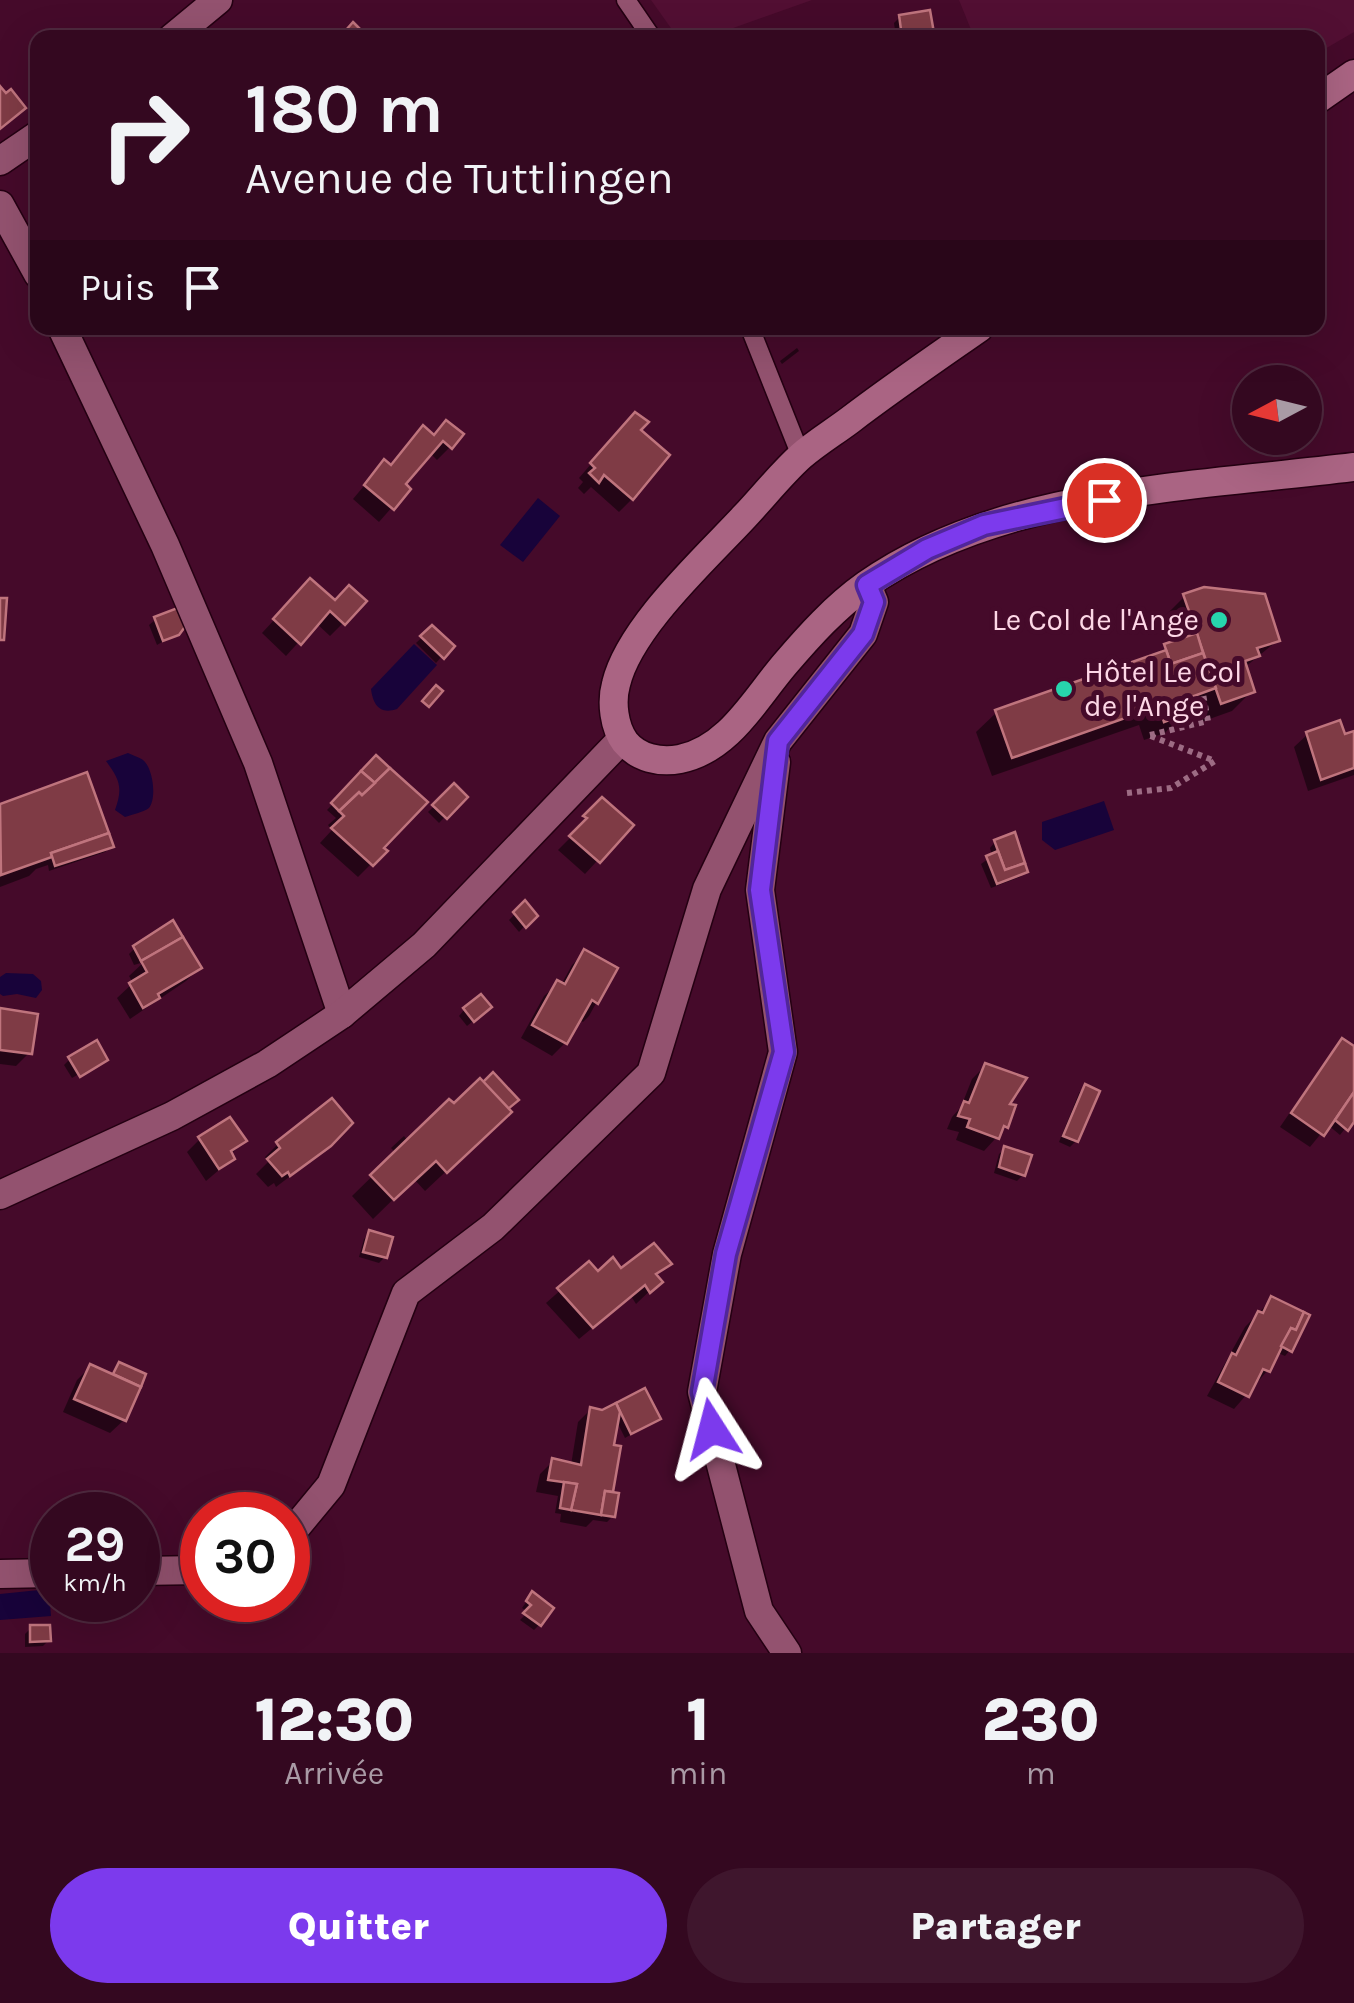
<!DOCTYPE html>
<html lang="fr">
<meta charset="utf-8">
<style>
:root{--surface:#340820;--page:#3f162d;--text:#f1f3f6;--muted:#a99aa5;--line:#4e293e;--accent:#7c3aed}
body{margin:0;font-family:Karla,sans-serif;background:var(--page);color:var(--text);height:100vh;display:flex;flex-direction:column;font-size:38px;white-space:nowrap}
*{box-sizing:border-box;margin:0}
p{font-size:32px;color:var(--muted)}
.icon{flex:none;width:55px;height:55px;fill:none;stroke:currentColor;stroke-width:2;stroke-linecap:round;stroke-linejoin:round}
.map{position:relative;height:1653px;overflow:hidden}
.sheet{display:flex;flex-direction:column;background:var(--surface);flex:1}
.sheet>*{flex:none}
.guide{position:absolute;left:30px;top:30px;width:1295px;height:305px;border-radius:20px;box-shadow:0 10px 40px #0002,0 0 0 2px var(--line);background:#340820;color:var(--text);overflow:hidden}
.needle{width:65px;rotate:263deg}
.buttons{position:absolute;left:1232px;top:365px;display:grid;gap:20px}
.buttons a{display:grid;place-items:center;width:90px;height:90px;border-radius:50%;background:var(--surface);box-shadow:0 10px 40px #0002,0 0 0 2px var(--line);font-size:50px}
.speed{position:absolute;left:30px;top:1492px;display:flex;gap:20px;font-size:50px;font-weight:700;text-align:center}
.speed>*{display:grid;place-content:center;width:130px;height:130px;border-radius:50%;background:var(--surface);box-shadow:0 10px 40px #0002,0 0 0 2px var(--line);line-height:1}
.speed small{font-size:25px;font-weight:400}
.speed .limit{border:15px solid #d22;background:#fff;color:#111}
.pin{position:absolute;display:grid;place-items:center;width:85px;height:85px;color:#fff;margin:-42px;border:5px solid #fff;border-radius:50%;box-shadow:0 2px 10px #0007}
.me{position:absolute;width:110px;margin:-55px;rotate:351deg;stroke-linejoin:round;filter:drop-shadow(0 0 8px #0008)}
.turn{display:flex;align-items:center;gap:35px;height:210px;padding:0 50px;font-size:45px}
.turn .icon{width:130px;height:130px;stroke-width:2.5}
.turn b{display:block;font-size:70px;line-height:85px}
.then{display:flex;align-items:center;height:95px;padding:0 50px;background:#0003;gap:20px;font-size:38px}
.eta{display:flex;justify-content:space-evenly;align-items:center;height:170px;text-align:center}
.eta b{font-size:60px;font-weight:800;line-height:70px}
.primary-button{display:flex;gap:20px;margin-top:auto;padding:20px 50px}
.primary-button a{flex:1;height:115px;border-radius:60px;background:var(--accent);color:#fff;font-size:40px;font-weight:800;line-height:115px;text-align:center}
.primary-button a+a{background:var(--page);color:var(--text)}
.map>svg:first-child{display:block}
.built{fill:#520f33}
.water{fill:#18033a}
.shadow{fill:#0007}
.building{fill:#7f3b45;stroke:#bf747d;stroke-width:2.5}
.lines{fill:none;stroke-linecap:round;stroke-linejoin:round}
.service-casing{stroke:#240012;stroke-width:21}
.minor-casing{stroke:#240012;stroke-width:31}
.secondary-casing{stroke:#240012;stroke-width:31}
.path{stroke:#9d6c84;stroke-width:6;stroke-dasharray:5 5;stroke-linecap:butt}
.service{stroke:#93526f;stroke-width:18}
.minor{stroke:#93526f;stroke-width:28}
.secondary{stroke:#aa6483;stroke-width:28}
.route-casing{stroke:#51269a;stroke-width:25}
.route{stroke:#7c3aed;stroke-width:18}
.poi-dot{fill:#27d5ad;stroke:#450a2a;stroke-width:4}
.labels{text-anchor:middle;stroke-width:10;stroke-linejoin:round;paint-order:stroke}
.poi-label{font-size:30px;fill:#fdd7e6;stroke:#450a2a;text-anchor:end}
</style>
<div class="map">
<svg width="1354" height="1653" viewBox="0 0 1354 1653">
<rect width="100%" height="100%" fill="#450a2a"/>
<g class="built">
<polygon points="651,0 812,0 708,37 678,38"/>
<polygon points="959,0 1354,0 1354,32 1318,53 1318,38 974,37"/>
</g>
<g class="water">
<polygon points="538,498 560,516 523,562 500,545"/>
<path d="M414,644L437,665L397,709C379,715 373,704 371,689Z"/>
<path d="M128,753C130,754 141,758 143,760C153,768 157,798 149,808C144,812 131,815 125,817L115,810C123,788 120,780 106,761Z"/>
<polygon points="1104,801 1114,830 1055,850 1042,840 1042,822"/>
<polygon points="6,973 33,974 41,981 42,990 36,998 17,994 3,996 0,994 0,977"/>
<polygon points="49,1589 51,1616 0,1620 0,1594"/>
</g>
<g class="shadow">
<polygon points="900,17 931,32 926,38 896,38 894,23"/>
<polygon points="797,348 799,351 782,364 780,361"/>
<polygon points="446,423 450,447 437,460 430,453 403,484 408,489 379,522 353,499 384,462 389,467 410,441 433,437"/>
<polygon points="622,428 638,430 632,499 619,512 591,487 584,494 578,488 583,482 579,478"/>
<polygon points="310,581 343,623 330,636 316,623 286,656 262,633"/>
<polygon points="1185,596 1277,641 1244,668 1252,691 1232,711 1201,722 1196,707 1184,711 1165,733 1144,740 1139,725 992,776 976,732 997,712 1159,652 1174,643 1165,616"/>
<polygon points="155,620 177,633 157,645 149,625"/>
<polygon points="432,628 451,646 436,663 416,643"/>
<polygon points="1354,733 1354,775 1308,791 1294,747 1308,734 1343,737"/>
<polygon points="376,759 380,848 384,851 358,877 320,843 332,830 328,825 336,818 327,810"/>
<polygon points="85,775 111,846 105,852 49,871 48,865 36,869 29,876 0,887 0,807"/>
<polygon points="454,787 464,797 439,823 428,812"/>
<polygon points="602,801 630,825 585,874 558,850 576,832 573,830"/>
<polygon points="995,842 1025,872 1020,877 991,888 981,864 992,856 990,848"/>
<polygon points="525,904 534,916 519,932 509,920"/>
<polygon points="135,948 199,968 186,981 130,1019 117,998 133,983 129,976 144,962 134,965 129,954"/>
<polygon points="585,952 615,969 589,1016 583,1022 578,1019 565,1043 552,1056 521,1038 544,996 558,983 561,985 572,965"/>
<polygon points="464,1010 483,1013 467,1026 459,1016"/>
<polygon points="0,1011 29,1053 16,1066 0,1064"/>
<polygon points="1343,1041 1354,1049 1354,1117 1340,1135 1328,1125 1310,1147 1280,1127 1330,1054"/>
<polygon points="70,1059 102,1061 72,1078 64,1065"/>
<polygon points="986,1065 1007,1106 1006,1127 984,1151 956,1140 959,1132 947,1129 952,1117 961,1107 972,1079"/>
<polygon points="1085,1087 1076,1141 1070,1147 1059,1142 1079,1093"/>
<polygon points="454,1107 488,1132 425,1191 414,1179 373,1219 352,1196 396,1153 391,1148 404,1136 408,1141"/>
<polygon points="349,1123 314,1158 276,1187 274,1183 268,1187 256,1174 268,1162 265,1157 278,1144"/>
<polygon points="200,1139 244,1141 230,1155 232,1159 206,1181 187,1152"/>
<polygon points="1005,1149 1023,1175 1017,1181 994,1173 999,1154"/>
<polygon points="370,1233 385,1257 379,1263 359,1257 364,1239"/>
<polygon points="669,1263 655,1277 659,1282 636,1304 631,1296 579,1339 546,1303 589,1265 598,1275"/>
<polygon points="1272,1299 1290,1350 1285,1356 1276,1352 1268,1370 1234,1409 1207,1396 1245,1327"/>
<polygon points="120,1365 143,1376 124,1420 110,1433 63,1412 77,1380 90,1367 111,1376"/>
<polygon points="644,1391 658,1419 625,1438 616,1420 611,1448 618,1448 611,1494 613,1516 607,1522 593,1520 586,1527 560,1522 561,1514 555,1513 558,1496 536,1492 540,1474 553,1461 571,1465 578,1422 591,1409 602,1413"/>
<polygon points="532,1594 540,1624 534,1630 520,1620 528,1612 522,1608"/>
<polygon points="31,1628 49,1640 43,1646 25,1647 25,1634"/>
</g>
<g class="building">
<polygon points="930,10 934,33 902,37 899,15"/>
<polygon points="353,22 369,38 339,38"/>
<polygon points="0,86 6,93 11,89 26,108 0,129"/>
<polygon points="635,412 649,422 641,430 670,455 633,500 604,475 599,483 589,473 595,468 590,463"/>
<polygon points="446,420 464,434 452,449 443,441 406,484 411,489 394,510 364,485 384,459 391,465 423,425 434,435"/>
<polygon points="310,578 335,600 349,585 367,601 345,625 330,611 301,645 273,619"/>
<polygon points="1204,587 1265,594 1280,641 1257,648 1260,656 1245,661 1255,692 1221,704 1183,594"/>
<polygon points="0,598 7,598 4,640 0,640"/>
<polygon points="180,607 187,624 179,635 163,641 154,617"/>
<polygon points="432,625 455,646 444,659 420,636"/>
<polygon points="1197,633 1203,653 1171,664 1164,644"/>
<polygon points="1166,650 1171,664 1203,653 1216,688 1183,700 1188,713 1164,722 1159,706 1012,758 995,710"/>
<polygon points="436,685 443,691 429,707 422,701"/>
<polygon points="1340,720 1345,734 1354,731 1354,768 1321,780 1306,732"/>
<polygon points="376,755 390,768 375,783 361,771"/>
<polygon points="390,768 428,802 384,848 388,851 373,866 331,828 344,816 339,811 359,792 362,795"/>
<polygon points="361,771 375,783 362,795 359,792 339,811 331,803"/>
<polygon points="87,772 109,833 51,853 52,857 1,875 0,804"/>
<polygon points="454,783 468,797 447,819 432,805"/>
<polygon points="602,797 634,825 600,863 569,836 587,818 583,816"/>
<polygon points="1015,832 1025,863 1005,870 994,840"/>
<polygon points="109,833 114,847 55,866 51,853"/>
<polygon points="998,851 1005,870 1025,863 1028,872 997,884 986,856"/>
<polygon points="525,900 538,916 526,928 513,912"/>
<polygon points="173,920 183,937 141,961 133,946"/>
<polygon points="183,937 202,968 158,994 160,998 143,1008 129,983 147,972 141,961"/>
<polygon points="584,949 618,968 598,1004 592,1000 567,1044 532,1025 557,980 565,984"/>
<polygon points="481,994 492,1007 474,1022 463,1008"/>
<polygon points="0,1008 38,1014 32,1054 0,1050"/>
<polygon points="1342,1038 1354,1046 1354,1092 1324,1136 1291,1113"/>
<polygon points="97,1040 108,1060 80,1077 68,1057"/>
<polygon points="985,1063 1027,1078 1010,1104 1016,1105 1008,1128 1004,1126 999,1139 967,1127 970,1119 958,1116 964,1101 969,1103"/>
<polygon points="493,1072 519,1100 508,1109 483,1082"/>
<polygon points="480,1078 512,1112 447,1173 436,1161 394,1200 370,1175 449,1099 454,1103"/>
<polygon points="1085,1084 1100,1091 1078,1142 1063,1136"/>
<polygon points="1354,1092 1354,1122 1348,1131 1335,1120"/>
<polygon points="332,1098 353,1123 331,1146 290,1176 288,1172 282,1176 267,1159 280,1148 276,1142"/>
<polygon points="230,1117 247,1141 231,1151 235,1159 219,1169 198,1137"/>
<polygon points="1004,1146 1032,1155 1025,1176 999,1167"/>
<polygon points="369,1230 393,1237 387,1258 363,1252"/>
<polygon points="654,1243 672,1264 656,1274 663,1282 650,1293 645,1285 593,1328 557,1288 589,1261 598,1271 613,1257 621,1268"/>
<polygon points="1271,1296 1304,1312 1296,1330 1291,1328 1270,1372 1263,1369 1249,1397 1218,1382 1232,1353 1236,1355 1258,1311 1263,1313"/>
<polygon points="1304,1312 1310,1315 1292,1352 1281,1346 1291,1328 1296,1330"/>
<polygon points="119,1362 146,1374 141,1387 113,1374"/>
<polygon points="90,1364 141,1387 126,1421 74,1399"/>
<polygon points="645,1388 661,1419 631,1434 616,1403"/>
<polygon points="616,1403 620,1412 614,1445 621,1446 613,1492 605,1491 601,1515 571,1510 577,1484 548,1480 552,1458 581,1465 590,1407 602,1410"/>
<polygon points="564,1482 577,1484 571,1510 560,1508"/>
<polygon points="605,1491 619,1493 615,1517 601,1515"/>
<polygon points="532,1591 554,1608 541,1626 523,1613 531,1605 526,1601"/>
<polygon points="30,1625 50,1625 51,1641 30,1642"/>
</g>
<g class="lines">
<g class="service-casing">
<g id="service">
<polyline points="626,0 652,38"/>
<polyline points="750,328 801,456"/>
</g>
</g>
<g class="minor-casing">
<g id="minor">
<polyline points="172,38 218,0"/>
<polyline points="0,161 38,135"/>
<polyline points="0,205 38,274"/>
<polyline points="62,328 165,545 258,763 342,1014"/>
<polyline points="776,762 760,890 783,1052 727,1254 702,1392 759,1611 787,1653"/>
<polyline points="0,1195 172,1116 267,1064 342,1014 424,945 622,739"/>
<polyline points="288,1537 331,1485 406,1293 493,1227 651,1073 707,889 778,741 863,634 874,602 867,585"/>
<polyline points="138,1571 202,1570"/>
<polyline points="0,1574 52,1573"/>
</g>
</g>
<g class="secondary-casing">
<g id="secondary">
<polyline points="1318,99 1354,74"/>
<path d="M979,328C936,358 892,388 850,420C834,432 816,443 801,456C781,474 763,497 744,517C705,559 629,628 616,684C611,702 614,727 625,742C638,758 660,763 680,759C729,749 755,699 785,664C809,636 835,607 866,585C1001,490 1194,487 1354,467"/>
</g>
</g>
<g class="path">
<polyline points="1150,735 1208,721 1203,694"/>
<polyline points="1127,793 1171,788 1215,761 1148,735"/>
</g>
<use href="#service" class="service"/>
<use href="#minor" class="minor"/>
<use href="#secondary" class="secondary"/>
</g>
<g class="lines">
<g class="route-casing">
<polyline id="route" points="712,1429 702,1392 726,1254 784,1052 760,890 778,741 863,634 874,602 867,585 927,549 984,525 1104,500"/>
</g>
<use href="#route" class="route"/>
</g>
<g class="poi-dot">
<circle cx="1219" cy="620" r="10"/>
<circle cx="1064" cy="689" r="10"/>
</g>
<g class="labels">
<g class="poi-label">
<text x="1199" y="630">Le Col de l'Ange</text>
<text x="1084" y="682" text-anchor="start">Hôtel Le Col<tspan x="1084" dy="34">de l'Ange</tspan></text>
</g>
</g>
</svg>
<div class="buttons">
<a><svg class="needle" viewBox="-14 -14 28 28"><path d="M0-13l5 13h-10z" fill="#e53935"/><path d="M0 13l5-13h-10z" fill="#a99aa5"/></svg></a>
</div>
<div class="speed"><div>29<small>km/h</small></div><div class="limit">30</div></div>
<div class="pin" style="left:1104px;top:500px;background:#d93025"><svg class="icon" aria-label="arrive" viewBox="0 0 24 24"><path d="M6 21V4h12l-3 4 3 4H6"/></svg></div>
<svg class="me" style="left:712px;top:1429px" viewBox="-20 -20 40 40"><path d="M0-17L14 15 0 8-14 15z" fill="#7c3aed" stroke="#fff" stroke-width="4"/></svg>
<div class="guide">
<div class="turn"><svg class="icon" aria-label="right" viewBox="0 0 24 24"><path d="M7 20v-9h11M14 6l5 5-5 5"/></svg><div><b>180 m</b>Avenue de Tuttlingen</div></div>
<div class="then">Puis<svg class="icon" aria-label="arrive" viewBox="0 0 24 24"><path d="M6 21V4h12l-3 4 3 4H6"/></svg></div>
</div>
</div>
<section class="sheet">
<div class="eta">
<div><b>12:30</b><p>Arrivée</p></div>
<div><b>1</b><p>min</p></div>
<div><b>230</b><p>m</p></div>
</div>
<div class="primary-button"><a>Quitter</a><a>Partager</a></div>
</section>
